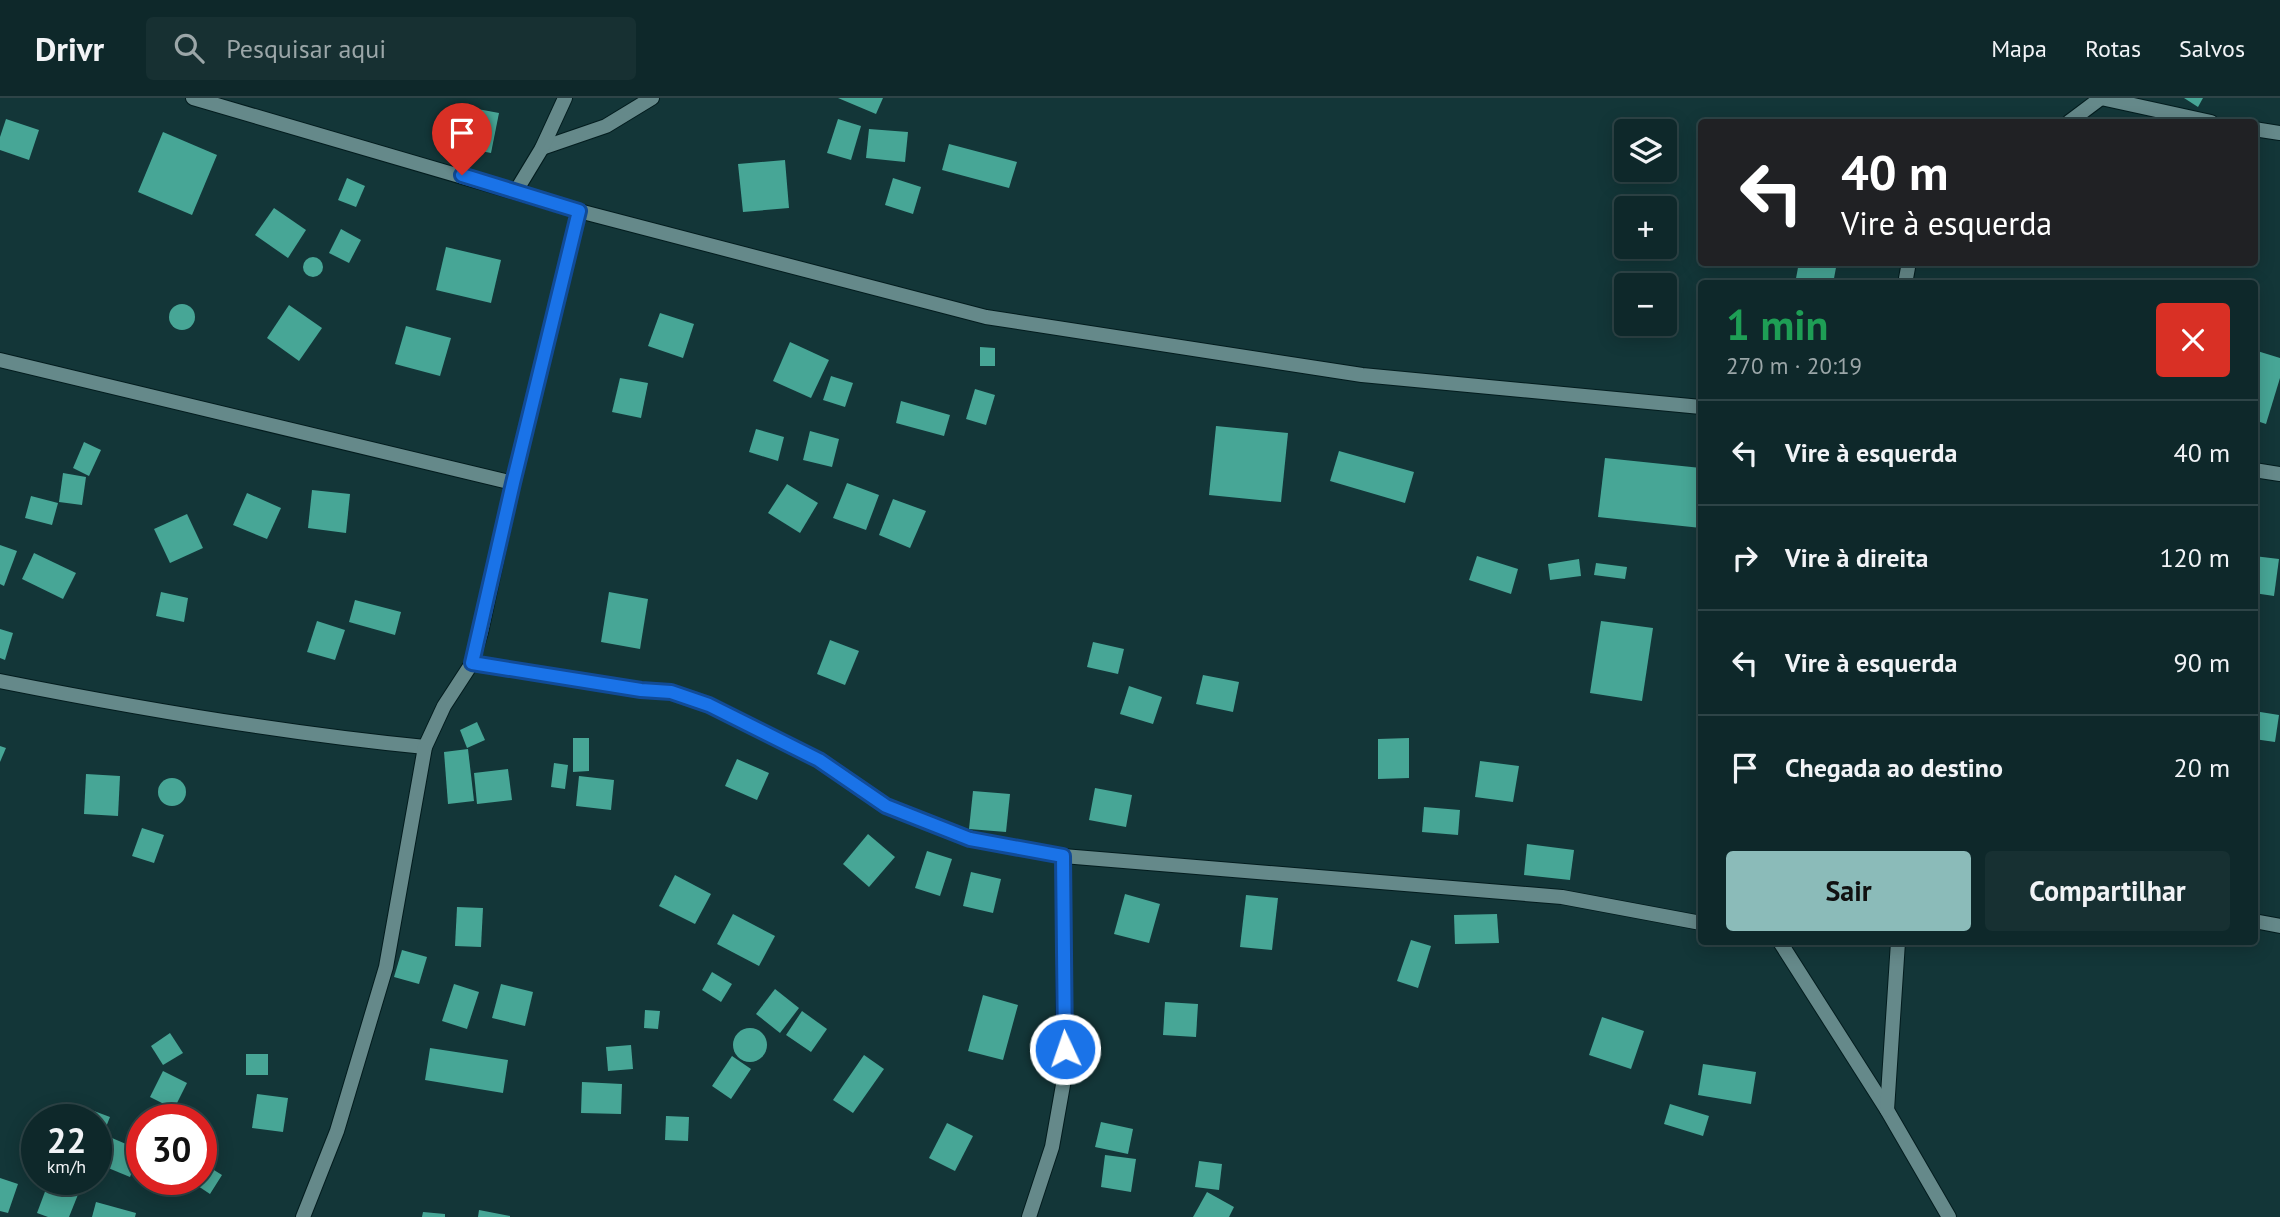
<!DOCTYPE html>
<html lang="pt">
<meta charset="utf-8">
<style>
:root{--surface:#0e282a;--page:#173032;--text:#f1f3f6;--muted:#9ba6a8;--line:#2e4447;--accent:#8bbbb9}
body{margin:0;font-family:"PT Sans",sans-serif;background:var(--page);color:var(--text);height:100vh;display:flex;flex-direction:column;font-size:26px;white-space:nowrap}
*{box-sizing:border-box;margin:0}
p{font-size:23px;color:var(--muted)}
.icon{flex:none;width:38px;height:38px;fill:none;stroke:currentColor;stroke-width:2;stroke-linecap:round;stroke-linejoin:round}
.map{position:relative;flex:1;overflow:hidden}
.side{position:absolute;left:1698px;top:182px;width:560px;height:665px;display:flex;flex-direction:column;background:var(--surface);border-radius:7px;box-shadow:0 4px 18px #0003,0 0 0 2px var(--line)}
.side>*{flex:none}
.hud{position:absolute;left:1698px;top:21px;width:560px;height:147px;border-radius:7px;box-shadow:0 4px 18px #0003,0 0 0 2px var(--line);background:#202124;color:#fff;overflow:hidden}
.controls{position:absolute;left:1614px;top:21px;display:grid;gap:14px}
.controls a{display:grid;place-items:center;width:63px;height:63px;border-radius:7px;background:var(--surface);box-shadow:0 4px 18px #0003,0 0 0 2px var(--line);font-size:35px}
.speed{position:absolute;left:21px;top:1006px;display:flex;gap:14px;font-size:35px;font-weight:700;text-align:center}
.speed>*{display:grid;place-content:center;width:91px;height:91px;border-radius:50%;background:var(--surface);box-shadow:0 4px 18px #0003,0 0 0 2px var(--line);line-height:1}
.speed small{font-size:18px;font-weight:400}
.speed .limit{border:10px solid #d22;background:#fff;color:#111}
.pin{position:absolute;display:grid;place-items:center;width:60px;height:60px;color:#fff;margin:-72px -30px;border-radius:50% 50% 50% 0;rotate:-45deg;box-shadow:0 0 7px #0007}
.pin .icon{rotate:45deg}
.me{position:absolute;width:77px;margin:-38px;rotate:357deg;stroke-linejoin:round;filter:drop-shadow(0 0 5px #0008)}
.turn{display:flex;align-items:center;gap:24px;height:147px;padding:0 28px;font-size:32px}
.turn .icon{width:91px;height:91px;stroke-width:2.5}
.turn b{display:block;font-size:49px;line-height:60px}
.round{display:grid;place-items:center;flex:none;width:74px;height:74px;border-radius:7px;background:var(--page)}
.summary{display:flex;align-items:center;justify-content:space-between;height:119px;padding:0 28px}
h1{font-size:42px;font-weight:700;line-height:52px;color:#1e9e55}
.button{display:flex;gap:14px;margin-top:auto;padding:14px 28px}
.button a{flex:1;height:80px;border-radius:7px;background:var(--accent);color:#111;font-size:28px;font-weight:700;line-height:80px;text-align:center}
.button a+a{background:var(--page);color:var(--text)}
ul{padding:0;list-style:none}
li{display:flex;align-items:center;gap:21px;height:105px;padding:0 28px;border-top:2px solid var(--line)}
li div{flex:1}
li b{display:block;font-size:26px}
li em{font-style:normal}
header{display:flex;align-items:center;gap:42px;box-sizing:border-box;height:98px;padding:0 35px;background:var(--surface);border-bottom:2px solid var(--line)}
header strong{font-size:33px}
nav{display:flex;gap:38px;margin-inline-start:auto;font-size:24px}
.search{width:490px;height:63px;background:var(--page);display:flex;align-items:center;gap:18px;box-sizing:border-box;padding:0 24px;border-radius:7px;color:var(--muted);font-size:26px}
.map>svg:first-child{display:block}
.building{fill:#47a696}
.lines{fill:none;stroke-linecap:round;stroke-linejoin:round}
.street-casing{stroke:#031c1e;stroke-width:16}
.street{stroke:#65898a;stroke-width:14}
.route-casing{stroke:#114b97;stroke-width:18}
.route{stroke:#1a73e8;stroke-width:12}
</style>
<header>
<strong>Drivr</strong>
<div class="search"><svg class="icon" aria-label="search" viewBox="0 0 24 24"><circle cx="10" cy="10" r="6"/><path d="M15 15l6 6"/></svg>Pesquisar aqui</div>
<nav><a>Mapa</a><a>Rotas</a><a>Salvos</a></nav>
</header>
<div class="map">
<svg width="2280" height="1119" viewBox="0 0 2280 1119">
<rect width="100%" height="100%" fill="#133638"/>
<g class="building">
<polygon points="838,0 883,0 876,16"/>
<polygon points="2184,0 2203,0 2198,9"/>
<polygon points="467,9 499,15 491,55 460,49"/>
<polygon points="6,21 39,32 29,62 0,52 0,39"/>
<polygon points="838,21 861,28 851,62 827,55"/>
<polygon points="869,31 908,34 905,64 866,60"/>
<polygon points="163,34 217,57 192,117 138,94"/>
<polygon points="949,46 1017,64 1009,90 942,72"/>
<polygon points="785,62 789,110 743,114 738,66"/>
<polygon points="347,80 365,88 356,109 338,102"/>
<polygon points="893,80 921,89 913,116 885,107"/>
<polygon points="274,110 306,132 288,160 255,137"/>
<polygon points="341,131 361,142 349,165 329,155"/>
<polygon points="446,149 501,162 491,205 436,192"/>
<circle cx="313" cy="169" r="10"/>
<polygon points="1799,164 1837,164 1833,186 1795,186"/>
<circle cx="182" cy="219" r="13"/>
<polygon points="289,207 322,230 299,263 267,240"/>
<polygon points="660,215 694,226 683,260 648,248"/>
<polygon points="406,228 451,240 440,278 395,266"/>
<polygon points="790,244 829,262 811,300 773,283"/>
<polygon points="980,249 995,250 995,268 980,268"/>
<polygon points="2254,252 2280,260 2280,280 2266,326 2254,322"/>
<polygon points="831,278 853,285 845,309 823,302"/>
<polygon points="620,280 648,285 641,320 612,314"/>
<polygon points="975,291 995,297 986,327 966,321"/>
<polygon points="901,303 950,317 944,338 896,325"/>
<polygon points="1216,328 1288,335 1281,404 1209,397"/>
<polygon points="756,331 784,339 778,363 749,354"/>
<polygon points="810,333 839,341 832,369 803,362"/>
<polygon points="84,344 101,352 89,378 73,370"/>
<polygon points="1339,353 1414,374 1405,405 1330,383"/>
<polygon points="1605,360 1701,370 1701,430 1598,419"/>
<polygon points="63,375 86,379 82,407 59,404"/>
<polygon points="847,385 879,397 866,432 833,420"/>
<polygon points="787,386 818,405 800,435 768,415"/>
<polygon points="312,392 350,396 346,435 308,430"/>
<polygon points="247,395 281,410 267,441 233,427"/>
<polygon points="31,398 58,405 52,427 25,420"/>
<polygon points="893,401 926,413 910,450 879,437"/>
<polygon points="187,416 203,450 170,465 154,431"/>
<polygon points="0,447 17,453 4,488 0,486"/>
<polygon points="34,455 76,475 63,501 22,481"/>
<polygon points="1477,458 1518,471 1511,496 1469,482"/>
<polygon points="2254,458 2279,461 2274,498 2254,495"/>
<polygon points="1579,461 1581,478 1550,482 1548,466"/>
<polygon points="1596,465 1627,469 1625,481 1594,477"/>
<polygon points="161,494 188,500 184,524 156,518"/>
<polygon points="609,494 648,501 640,551 601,544"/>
<polygon points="355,502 401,514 395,537 349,524"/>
<polygon points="317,523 345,532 335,562 307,554"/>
<polygon points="1601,523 1653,530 1642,603 1590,595"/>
<polygon points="0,531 13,535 5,562 0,560"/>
<polygon points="830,542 859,553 845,587 817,576"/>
<polygon points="1093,544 1124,551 1118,576 1087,569"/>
<polygon points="1203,577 1239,584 1233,614 1196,606"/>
<polygon points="1129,588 1162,599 1153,626 1120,616"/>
<polygon points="2254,613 2279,617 2275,644 2254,641"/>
<polygon points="477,624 485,642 467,650 460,632"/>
<polygon points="573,640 589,640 589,673 573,674"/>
<polygon points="1409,640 1409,680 1378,681 1378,641"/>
<polygon points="0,648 6,650 0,664"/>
<polygon points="468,651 474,703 448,706 444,654"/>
<polygon points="737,661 769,675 757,702 725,688"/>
<polygon points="1480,663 1519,668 1513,704 1475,699"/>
<polygon points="554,665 568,667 565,691 551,689"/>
<polygon points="508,671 512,702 477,706 474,675"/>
<polygon points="86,676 120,678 118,718 84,716"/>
<polygon points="579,678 614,682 611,712 576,708"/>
<circle cx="172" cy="694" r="14"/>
<polygon points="1095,690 1132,697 1126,729 1089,722"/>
<polygon points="973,693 1010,696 1006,734 969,731"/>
<polygon points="1424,709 1460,712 1458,737 1422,734"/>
<polygon points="142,730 164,737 154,765 132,758"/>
<polygon points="868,736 895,759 869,789 843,766"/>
<polygon points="1527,746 1574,752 1570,782 1524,777"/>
<polygon points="927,753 952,761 940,798 915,790"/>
<polygon points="971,774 1001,781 993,815 963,808"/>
<polygon points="675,777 711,796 695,826 659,808"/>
<polygon points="1125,796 1160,806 1149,845 1114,836"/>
<polygon points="1246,797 1278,800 1272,852 1240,849"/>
<polygon points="457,809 483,810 481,849 455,848"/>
<polygon points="733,816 775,838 759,868 717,846"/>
<polygon points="1497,816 1499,845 1455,846 1454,817"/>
<polygon points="1411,842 1431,848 1418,890 1397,883"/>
<polygon points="402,852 427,859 419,886 394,879"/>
<polygon points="712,874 732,886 721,904 702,892"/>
<polygon points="454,886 479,894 467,931 442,923"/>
<polygon points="501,886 533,894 525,928 492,920"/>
<polygon points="775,891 799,910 780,935 756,916"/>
<polygon points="983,897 1018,907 1003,962 968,953"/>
<polygon points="1165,904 1198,906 1196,939 1163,937"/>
<polygon points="645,912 660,913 658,931 644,930"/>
<polygon points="802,913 827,931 811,954 786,937"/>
<polygon points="1602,919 1644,933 1631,971 1589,957"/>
<circle cx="750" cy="947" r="17"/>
<polygon points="170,935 183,955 163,967 151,948"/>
<polygon points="631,947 633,971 608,973 606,949"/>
<polygon points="430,950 508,962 503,995 425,982"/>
<rect x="246" y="956" width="22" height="21"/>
<polygon points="864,957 884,971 853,1015 833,1002"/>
<polygon points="732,958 751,971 731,1001 712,988"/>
<polygon points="1703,966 1756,974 1751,1006 1698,997"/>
<polygon points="163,973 187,985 174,1011 150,999"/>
<polygon points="582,984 622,986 621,1016 581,1015"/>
<polygon points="257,996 288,1000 283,1034 252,1030"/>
<polygon points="1670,1006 1709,1018 1703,1038 1664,1026"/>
<polygon points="86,1010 110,1019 104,1034 96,1030 96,1022 81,1022"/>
<polygon points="666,1018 689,1019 688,1043 665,1042"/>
<polygon points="1101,1024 1133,1031 1128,1056 1095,1049"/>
<polygon points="947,1025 973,1038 955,1073 929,1060"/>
<polygon points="112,1040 140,1052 130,1079 101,1067"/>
<polygon points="1105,1057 1136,1061 1131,1094 1101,1089"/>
<polygon points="1199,1063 1222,1066 1219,1092 1195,1089"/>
<polygon points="201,1064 222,1077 210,1096 189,1082 201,1082"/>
<polygon points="0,1080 18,1086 8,1115 0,1113"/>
<polygon points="49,1083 79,1094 69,1119 48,1119 37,1115"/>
<polygon points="1207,1094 1234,1109 1229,1119 1193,1119"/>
<polygon points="96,1104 136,1115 135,1119 92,1119"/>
<polygon points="479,1112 510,1118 510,1119 478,1119"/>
<polygon points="423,1114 445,1116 445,1119 422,1119"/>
</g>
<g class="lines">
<g class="street-casing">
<g id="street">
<polyline points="193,0 579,113 986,219 1362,277 1701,309"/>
<polyline points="2101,0 2211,24"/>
<polyline points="2069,24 2101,0"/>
<polyline points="2254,31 2280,35"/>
<polyline points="542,50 606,28 652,0"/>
<polyline points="516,93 542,50 565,0"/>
<polyline points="1905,186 1909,164"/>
<polyline points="0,262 513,385"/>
<polyline points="2254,372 2280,376"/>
<polyline points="472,565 641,592 671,594 710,607 819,662 886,708 970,741 1063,758 1562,799 1701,825"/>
<path d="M0,583C141,611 282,635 425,649"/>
<polyline points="2254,823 2280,828"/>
<polyline points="1780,844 1887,1012 1949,1119"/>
<polyline points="1887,1012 1898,844"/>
<polyline points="303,1119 337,1033 386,869 425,649 444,608 472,565 481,534 513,385 579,113"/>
<polyline points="1029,1119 1052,1049 1066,970 1063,913 1063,758"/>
</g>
</g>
<use href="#street" class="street"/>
</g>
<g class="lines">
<g class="route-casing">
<polyline id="route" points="462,77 579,113 513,385 472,565 641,592 671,594 709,607 819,662 886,708 970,741 1063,758 1065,951"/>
</g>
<use href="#route" class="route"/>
</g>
</svg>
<div class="controls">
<a><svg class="icon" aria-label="layers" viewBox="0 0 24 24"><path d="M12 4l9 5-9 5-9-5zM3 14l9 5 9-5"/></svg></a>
<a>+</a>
<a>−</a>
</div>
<div class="speed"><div>22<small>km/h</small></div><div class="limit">30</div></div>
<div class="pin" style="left:462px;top:77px;background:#d93025"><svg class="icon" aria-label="arrive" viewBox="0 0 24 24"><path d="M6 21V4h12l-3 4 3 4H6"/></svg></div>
<svg class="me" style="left:1065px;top:951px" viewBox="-20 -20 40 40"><circle r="17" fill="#1a73e8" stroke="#fff" stroke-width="3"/><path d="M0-11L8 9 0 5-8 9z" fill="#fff"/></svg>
<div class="hud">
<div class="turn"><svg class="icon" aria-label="left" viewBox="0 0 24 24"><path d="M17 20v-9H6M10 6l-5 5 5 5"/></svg><div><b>40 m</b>Vire à esquerda</div></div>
</div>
<section class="side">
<div class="summary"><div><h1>1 min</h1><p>270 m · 20:19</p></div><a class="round" style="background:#d93025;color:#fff"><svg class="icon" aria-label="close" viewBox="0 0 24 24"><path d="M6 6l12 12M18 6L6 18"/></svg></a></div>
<ul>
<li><svg class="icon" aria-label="left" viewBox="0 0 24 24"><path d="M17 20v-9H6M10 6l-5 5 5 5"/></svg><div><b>Vire à esquerda</b></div><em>40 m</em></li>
<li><svg class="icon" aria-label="right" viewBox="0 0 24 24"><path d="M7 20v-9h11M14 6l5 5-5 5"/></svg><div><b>Vire à direita</b></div><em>120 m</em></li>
<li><svg class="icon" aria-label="left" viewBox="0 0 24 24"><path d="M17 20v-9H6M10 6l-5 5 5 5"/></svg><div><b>Vire à esquerda</b></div><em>90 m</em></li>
<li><svg class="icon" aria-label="arrive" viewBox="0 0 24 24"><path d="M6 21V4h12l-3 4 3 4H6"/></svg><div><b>Chegada ao destino</b></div><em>20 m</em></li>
</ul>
<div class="button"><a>Sair</a><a>Compartilhar</a></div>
</section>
</div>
